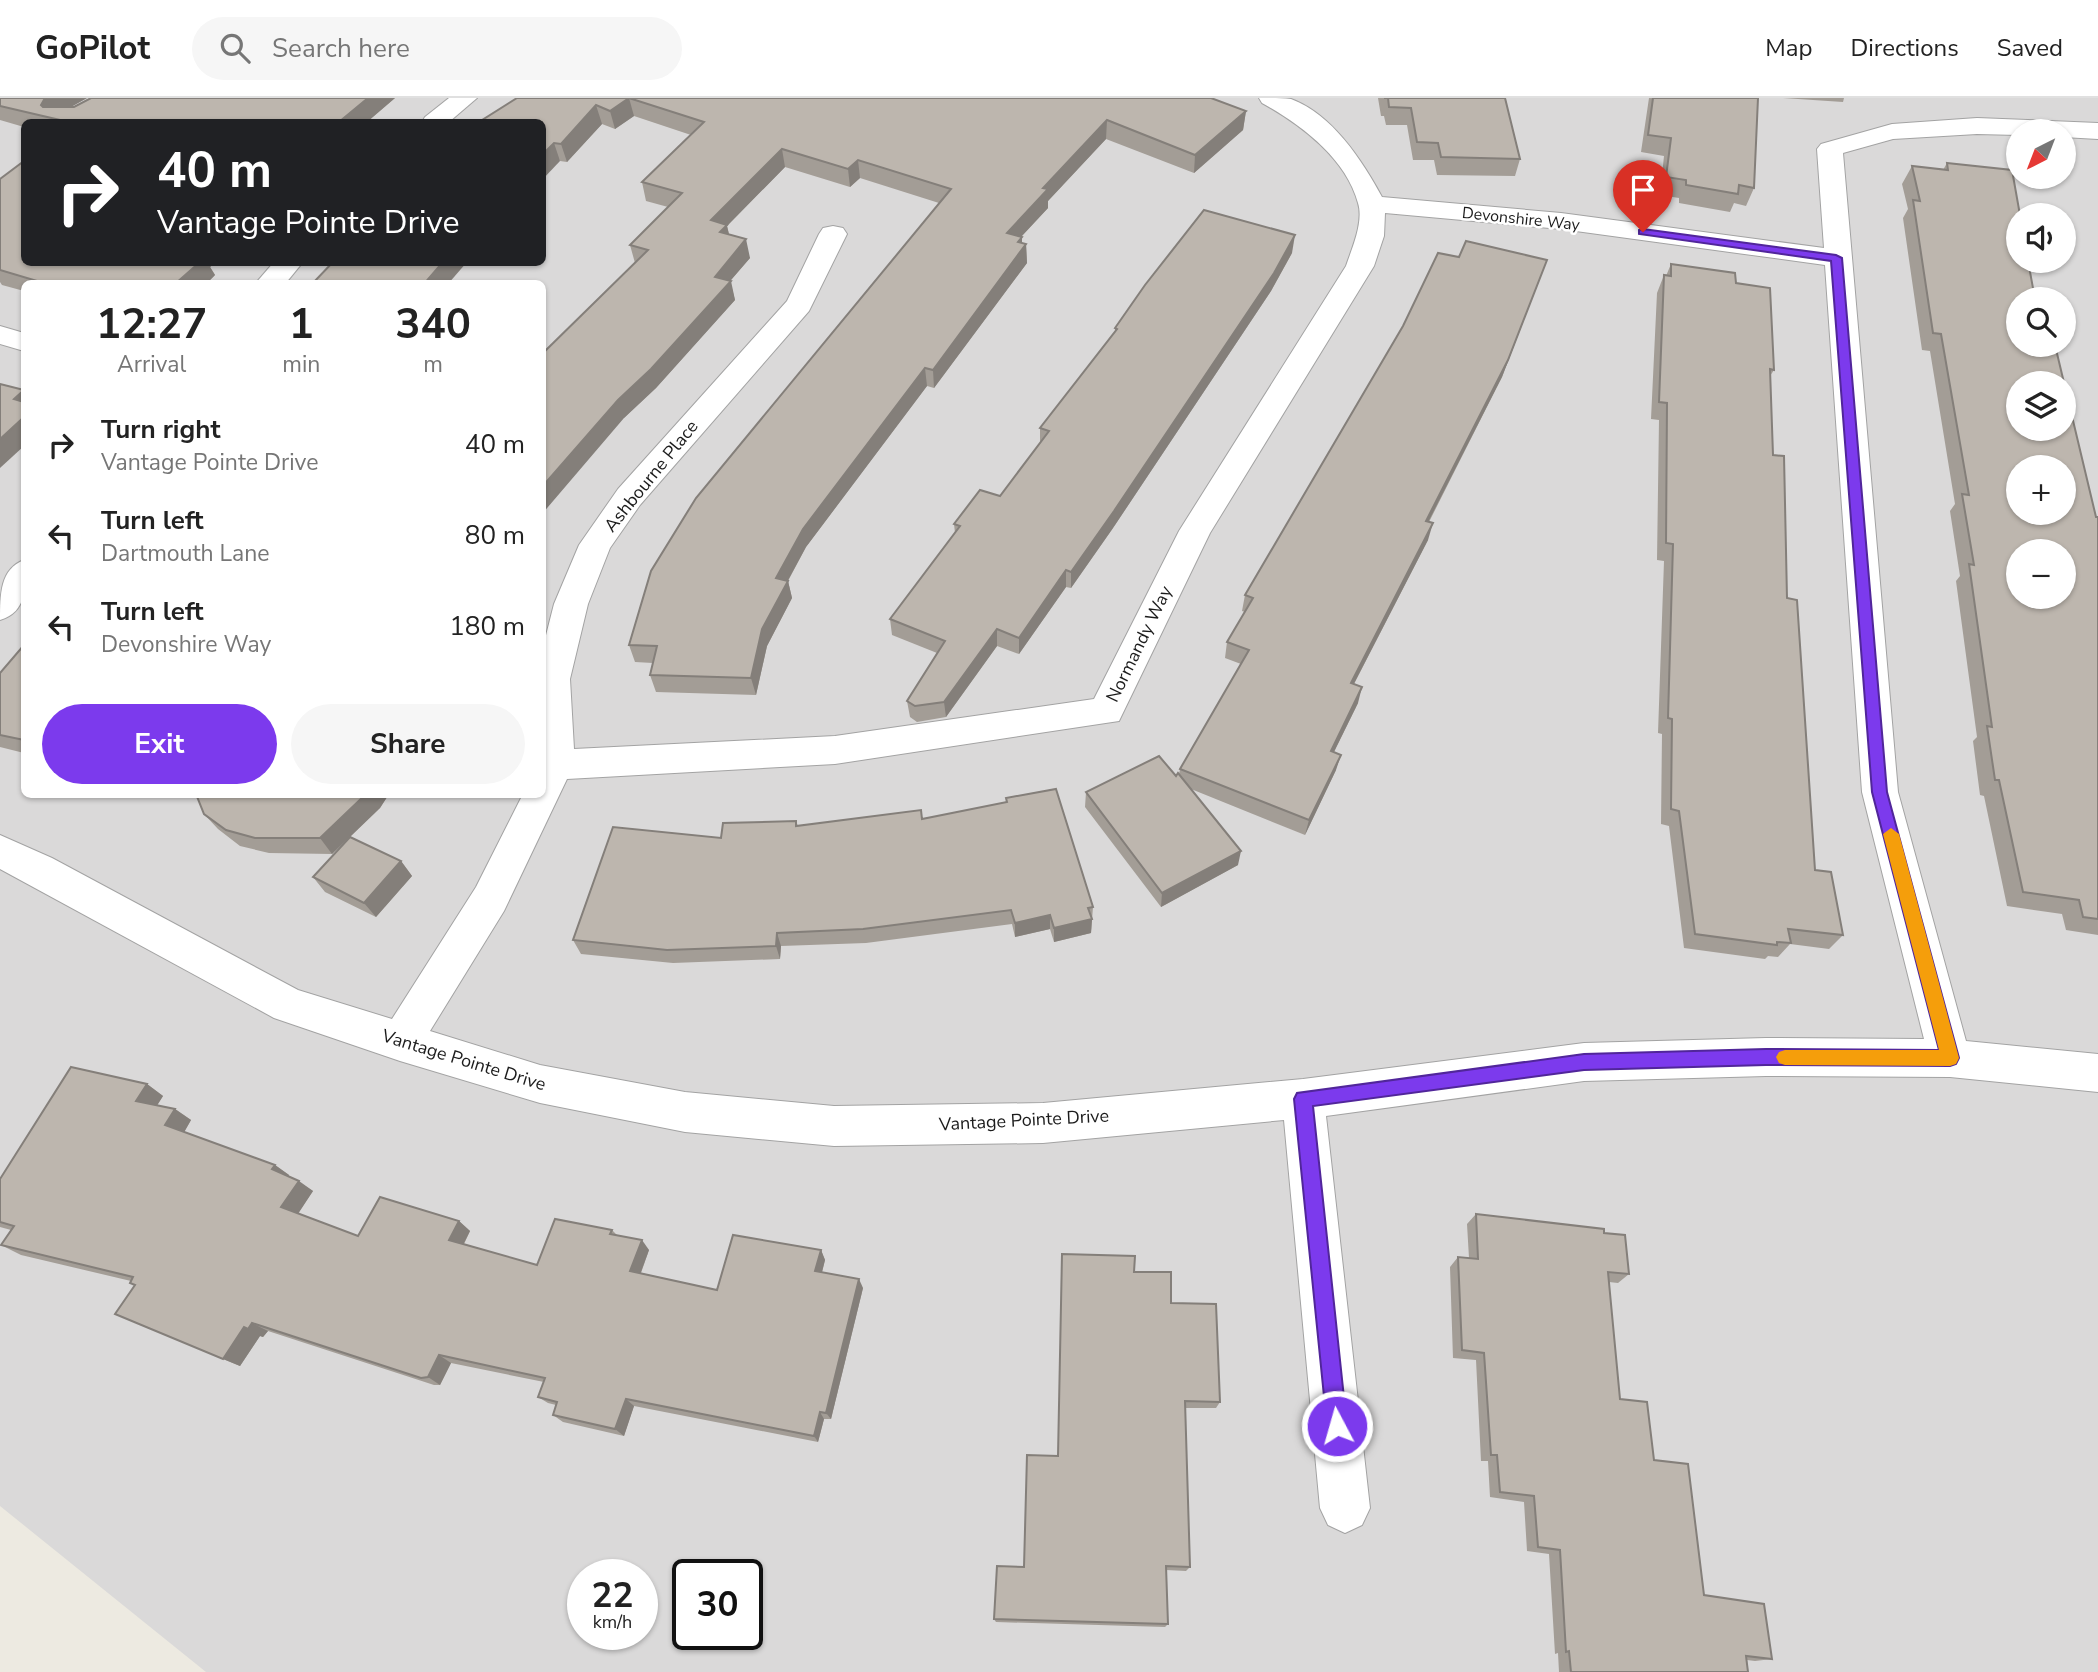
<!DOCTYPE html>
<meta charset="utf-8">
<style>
:root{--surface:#fff;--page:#f6f6f6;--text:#222;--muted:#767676;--line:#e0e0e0;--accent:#7c3aed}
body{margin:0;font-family:"Nunito Sans",sans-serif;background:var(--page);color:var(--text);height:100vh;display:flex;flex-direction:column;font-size:26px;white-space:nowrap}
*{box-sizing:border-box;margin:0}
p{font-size:23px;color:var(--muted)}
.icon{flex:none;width:38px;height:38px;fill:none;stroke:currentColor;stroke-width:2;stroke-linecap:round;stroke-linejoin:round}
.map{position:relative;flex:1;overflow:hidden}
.drawer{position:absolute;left:21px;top:182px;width:525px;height:518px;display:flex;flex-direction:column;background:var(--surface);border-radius:10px;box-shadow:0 2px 5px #0004}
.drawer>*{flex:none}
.banner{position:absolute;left:21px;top:21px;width:525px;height:147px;border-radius:10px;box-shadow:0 2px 5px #0004;background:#202124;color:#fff;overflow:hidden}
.needle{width:46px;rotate:222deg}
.buttons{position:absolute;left:2006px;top:21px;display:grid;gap:14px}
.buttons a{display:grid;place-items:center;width:70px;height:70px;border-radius:50%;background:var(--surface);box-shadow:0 2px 5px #0004;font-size:35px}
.speed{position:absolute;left:567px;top:1461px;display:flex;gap:14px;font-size:35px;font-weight:700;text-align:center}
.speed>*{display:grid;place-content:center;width:91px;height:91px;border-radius:50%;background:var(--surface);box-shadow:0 2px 5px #0004;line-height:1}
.speed small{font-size:18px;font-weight:400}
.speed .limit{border:4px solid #111;border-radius:10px;background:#fff;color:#111}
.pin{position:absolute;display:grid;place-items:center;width:60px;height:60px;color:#fff;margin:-72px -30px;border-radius:50% 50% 50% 0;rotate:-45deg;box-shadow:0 0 7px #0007}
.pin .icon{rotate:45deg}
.me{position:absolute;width:77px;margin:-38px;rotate:354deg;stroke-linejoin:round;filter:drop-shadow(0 0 5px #0008)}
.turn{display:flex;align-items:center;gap:24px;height:147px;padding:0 21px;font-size:32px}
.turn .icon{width:91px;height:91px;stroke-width:2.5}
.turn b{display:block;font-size:49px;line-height:60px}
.eta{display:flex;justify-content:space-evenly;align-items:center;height:119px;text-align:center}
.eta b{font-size:42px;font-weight:700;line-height:49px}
.primary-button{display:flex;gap:14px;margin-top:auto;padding:14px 21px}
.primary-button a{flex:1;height:80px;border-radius:42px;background:var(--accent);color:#fff;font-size:28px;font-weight:700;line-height:80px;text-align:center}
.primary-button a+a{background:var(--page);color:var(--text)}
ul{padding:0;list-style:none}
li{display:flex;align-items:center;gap:21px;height:91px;padding:0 21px}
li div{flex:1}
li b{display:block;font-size:26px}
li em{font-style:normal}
header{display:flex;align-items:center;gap:42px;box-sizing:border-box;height:98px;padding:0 35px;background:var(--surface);border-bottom:2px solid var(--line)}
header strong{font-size:33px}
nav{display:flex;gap:38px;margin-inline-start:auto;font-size:24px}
.search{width:490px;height:63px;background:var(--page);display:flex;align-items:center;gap:18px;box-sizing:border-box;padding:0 24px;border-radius:38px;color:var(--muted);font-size:26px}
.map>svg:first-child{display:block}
.residential{fill:#dad9d9;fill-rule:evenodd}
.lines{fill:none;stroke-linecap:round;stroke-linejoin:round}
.minor-casing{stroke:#a3a3a3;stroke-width:2}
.minor{fill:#fff;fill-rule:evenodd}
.wall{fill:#a39d96}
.shaded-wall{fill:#847f7a}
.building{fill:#bdb6ae;stroke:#847f7a;stroke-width:2;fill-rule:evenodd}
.route{fill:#7c3aed;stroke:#51269a;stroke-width:2}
.slow{fill:#f59e0b}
.labels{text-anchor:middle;stroke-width:5;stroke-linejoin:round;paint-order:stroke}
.far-street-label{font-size:16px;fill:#1c1c1c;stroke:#fff}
.street-label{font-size:18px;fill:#1c1c1c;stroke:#fff}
</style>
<header>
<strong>GoPilot</strong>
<div class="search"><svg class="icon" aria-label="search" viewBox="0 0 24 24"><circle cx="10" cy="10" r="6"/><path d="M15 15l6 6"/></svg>Search here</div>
<nav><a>Map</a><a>Directions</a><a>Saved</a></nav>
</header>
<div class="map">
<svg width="2098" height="1574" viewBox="0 0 2098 1574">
<rect width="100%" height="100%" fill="#edeae1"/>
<path class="residential" d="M0,0H2098V1574H206L0,1408ZM24,24H542V164H24ZM2018,33H2063V79H2018ZM2018,117H2063V163H2018ZM24,186H542V696H24ZM2018,201H2063V247H2018ZM2018,285H2063V331H2018ZM2018,369H2063V415H2018ZM2018,453H2063V499H2018ZM583,1477H642V1536H583ZM688,1477H747V1536H688Z"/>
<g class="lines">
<g class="minor-casing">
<g id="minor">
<polygon points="449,0 477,0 449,24 422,24 425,19"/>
<path d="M1259,0C1268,0 1282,0 1291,1C1332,16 1362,62 1382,99L1561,115L1824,150L1817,51L1821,46L1892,26L1977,20L2098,25V41L2063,39V33H2018V37L1977,36L1893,41L1843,55L1898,694L1966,943L2098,956V994L1950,979L1766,978L1584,983L1326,1018L1370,1410L1362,1427L1345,1435L1328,1427L1320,1410L1284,1022L1043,1045L834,1048L685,1034L540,1005L400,963L274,920L0,771V737L52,760L298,892L392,921L476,789L523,696H542V553L554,506L579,447L618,391L787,203L819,136L823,130L833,128L843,130L847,136L809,213L640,407L610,450L588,506L570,581L574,651L835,638L1094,601L1179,433L1346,168C1352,150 1364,124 1358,105C1346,60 1300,26 1262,5ZM1385,115L1561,131L1825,167L1862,694L1924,941L1766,940L1584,945L1303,981L1043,1005L834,1008L685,994L540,967L430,933L504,813L567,681L835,666L1119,623L1210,435L1374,168L1384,138Z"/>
<polygon points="274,164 303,164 285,186 255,186"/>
<polygon points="0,228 24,235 24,253 0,246"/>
<path d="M24,462C26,486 28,514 0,522C0,497 0,471 24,462Z"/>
</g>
</g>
<use href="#minor" class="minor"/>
</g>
<g class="wall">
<polygon points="0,0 87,0 70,9 74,9 91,0 395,0 367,24 24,24 24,29 0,22"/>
<polygon points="517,0 1211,0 1246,13 1243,32 1194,75 1106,41 1048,103 1048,110 1021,139 1022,145 1026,146 1027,165 934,290 927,288 806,449 788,483 792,500 767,548 756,597 656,594 650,577 653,565 635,564 629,547 939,105 860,80 850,89 785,69 727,128 729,136 750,160 730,183 735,202 656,290 624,320 635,165 630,147 668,109 646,103 642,84 691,37 634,18 615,31 602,26 567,64 560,63"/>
<polygon points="1378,0 1505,0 1520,61 1515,78 1437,77 1434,62 1413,62 1407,27 1386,27 1384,18 1381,18"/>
<polygon points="1649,0 1758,0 1754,90 1746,108 1734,105 1730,114 1679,105 1679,100 1660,97 1664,58 1641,54"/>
<polygon points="1783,0 1844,0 1843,4"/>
<polygon points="1947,65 2018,201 2096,419 2098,419 2098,837 2066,832 2062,816 2007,808 1984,698 1980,697 1973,643 1977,639 1956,483 1960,478 1950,413 1955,406 1930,253 1922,252 1903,120 1908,111 1902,86 1912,68 1943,72"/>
<polygon points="0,81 24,164 215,164 210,169 215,177 206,186 24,186 24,193 2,187 0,184"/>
<polygon points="1292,155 1271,193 1113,430 1071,490 1066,489 1019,556 997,548 946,619 917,624 910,619 907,603 937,555 892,537 890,521 955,435 954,426 1000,398 1040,345 1040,330 1115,234 1115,230"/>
<polygon points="1459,159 1547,162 1502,279 1429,424 1428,442 1354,586 1358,605 1334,654 1336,672 1305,737 1191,691 1238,767 1161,809 1085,709 1086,694 1176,678 1179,676 1180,671 1241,566 1225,560 1227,544 1245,514 1242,513 1245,497 1403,228"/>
<polygon points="1671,166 1736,185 1774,272 1770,278 1773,357 1815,772 1843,837 1829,851 1790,846 1778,859 1768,858 1765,861 1684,850 1669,728 1661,726 1662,636 1658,635 1664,463 1657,462 1659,322 1651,321 1657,195 1664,177 1666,178"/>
<polygon points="24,547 24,655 0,649 0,575"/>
<polygon points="196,696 389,696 380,710 350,739 401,763 412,778 376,819 325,794 313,779 349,739 332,756 269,755 240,748 218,731 204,716"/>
<polygon points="922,721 1093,809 1091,835 1054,844 1050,831 1015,839 1012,826 866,845 781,848 780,861 673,865 581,856 573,842 721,740 796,723 798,728"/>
<polygon points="147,986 163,998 157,1007 175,1011 191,1022 184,1034 275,1067 289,1077 289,1078 313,1093 298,1115 358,1138 459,1123 470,1133 464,1146 537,1167 612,1132 617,1137 649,1152 641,1175 717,1192 821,1152 825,1162 822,1174 863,1190 831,1321 824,1321 818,1344 634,1308 624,1338 563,1324 553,1317 556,1307 548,1305 538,1299 544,1284 451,1265 440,1287 434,1287 268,1233 263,1239 260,1238 240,1268 115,1216 135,1188 130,1185 131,1183 21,1157 1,1147 11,1132 0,1129 0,1081"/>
<polygon points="1476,1116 1604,1135 1629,1176 1618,1185 1609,1184 1620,1301 1654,1362 1704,1497 1772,1561 1755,1563 1747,1562 1748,1574 1559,1574 1558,1555 1555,1556 1549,1456 1527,1453 1524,1404 1490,1399 1488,1363 1481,1363 1476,1262 1453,1260 1450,1169 1458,1159 1469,1160 1467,1126"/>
<polygon points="1134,1174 1171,1205 1220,1304 1216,1310 1185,1310 1190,1469 1186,1473 1166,1472 1168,1526 1165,1529 996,1524 994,1521 1024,1469 1058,1358"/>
</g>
<g class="shaded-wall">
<polygon points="45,0 87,0 57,17 54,21 41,7"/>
<polygon points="368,0 395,0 367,24 339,24"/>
<polygon points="629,0 634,18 615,31 610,13"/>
<polygon points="596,7 602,26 567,64 561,46"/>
<polygon points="1246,13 1243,32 1194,75 1195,57"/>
<polygon points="1107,22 1106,41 1048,103 1048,110 1007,154 1007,135 1043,90"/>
<polygon points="554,45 560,63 542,82 542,57"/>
<polygon points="782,51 785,69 727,128 731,145 711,122"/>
<polygon points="858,62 860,80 850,89 848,71"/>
<polygon points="1295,137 1292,155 1271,193 1113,430 1071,490 1071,474"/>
<polygon points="1022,139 1022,152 1026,146 1027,165 934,290 933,272"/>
<polygon points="746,141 750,160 725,189 731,183 735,202 656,290 624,320 542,416 542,389"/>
<polygon points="1547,162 1502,279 1420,440 1426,423"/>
<polygon points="198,164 215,164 210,169 215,177 206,186 175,186"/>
<polygon points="443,164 467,164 448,186 424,186"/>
<polygon points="925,270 927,288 806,449 780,497 776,480 803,431"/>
<polygon points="24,293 24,315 14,301"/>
<polygon points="24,319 24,348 0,370 0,341"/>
<polygon points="1433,425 1428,442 1346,601 1351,585"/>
<polygon points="1066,472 1066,489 1019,556 1019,540"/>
<polygon points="788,483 792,500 767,548 756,597 751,580 762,531"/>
<polygon points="997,531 997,548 946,619 944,604"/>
<polygon points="1362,589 1358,605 1327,668 1331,653"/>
<polygon points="1341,657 1336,672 1305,737 1309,722"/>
<polygon points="366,696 389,696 380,710 332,756 320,740"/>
<polygon points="1241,753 1238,767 1161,809 1162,795"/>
<polygon points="401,763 412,778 376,819 364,805"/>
<polygon points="1050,817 1050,831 1015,839 1015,825"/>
<polygon points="1092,821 1091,835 1054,844 1054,830"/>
<polygon points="777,835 781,848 780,861 776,848"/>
<polygon points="147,986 163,998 153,1014 136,1003"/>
<polygon points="175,1011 191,1022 182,1038 165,1027"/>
<polygon points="275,1067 289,1077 286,1082 272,1071"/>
<polygon points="299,1083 313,1093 296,1119 281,1109"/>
<polygon points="459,1123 470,1133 461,1151 449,1142"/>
<polygon points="642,1142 649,1152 638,1182 630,1173"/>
<polygon points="821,1152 825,1162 820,1182 815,1173"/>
<polygon points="859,1181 863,1190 831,1321 826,1315"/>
<polygon points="252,1225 268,1233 263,1239 260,1238 240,1268 223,1261 244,1229"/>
<polygon points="439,1257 451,1265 440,1287 428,1279"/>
<polygon points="626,1301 634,1308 624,1338 615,1331"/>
<polygon points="820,1314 824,1321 818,1344 814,1338"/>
</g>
<g class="building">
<polygon points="0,0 45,0 41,7 43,9 74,9 91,0 368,0 339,24 57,24 60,22 0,8"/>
<polygon points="517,0 1211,0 1246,13 1195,57 1107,22 1043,90 1048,91 1007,135 1022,139 1018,144 1026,146 933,272 925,270 803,431 776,480 788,483 762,531 751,580 650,577 657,548 629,547 651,473 696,400 951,91 858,62 848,71 782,51 711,122 727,127 720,134 746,141 715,179 731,183 651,271 618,302 542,389 542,256 648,152 630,147 682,95 642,84 704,24 629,0 610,13 596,7 561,46 554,45 542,57 542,24 479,24"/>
<polygon points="1384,0 1505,0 1520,61 1441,59 1438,45 1417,44 1411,10 1389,9 1388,0"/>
<polygon points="1653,0 1758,0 1754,90 1739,87 1738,96 1686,87 1686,82 1666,79 1671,40 1648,37"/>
<polygon points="24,63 24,164 200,164 175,186 47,186 0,172 0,81"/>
<path d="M1947,65L2012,72L2020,117H2018V163H2028L2035,201H2018V247H2055L2096,419H2098V821L2083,819L2079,802L2023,794L1999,682H1995L1987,628L1992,629L1969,466L1974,467L1962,396L1969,397L1941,236L1933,235L1913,102L1920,103L1912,68L1948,72ZM2018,285H2063V331H2018ZM2018,369H2063V415H2018ZM2018,453H2063V499H2018Z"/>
<polygon points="1204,112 1295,137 1274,175 1114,413 1071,474 1066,472 1019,540 997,531 944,604 915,608 907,603 945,543 890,521 960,428 954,426 980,392 1000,398 1049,333 1040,330 1117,231 1115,230 1145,187"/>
<polygon points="1466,143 1547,162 1508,262 1426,423 1433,425 1351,585 1362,589 1331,653 1341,657 1309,722 1180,671 1249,552 1227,544 1253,500 1245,497 1403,228 1438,155 1459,159"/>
<polygon points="333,164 443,164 424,186 312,186"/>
<polygon points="1671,166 1735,175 1736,185 1770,190 1774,272 1770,271 1773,357 1784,358 1787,500 1797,502 1815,772 1831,774 1843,837 1788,831 1791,845 1777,844 1777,847 1695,836 1679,713 1671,711 1672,621 1668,620 1673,446 1666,445 1667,305 1659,304 1664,177 1671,178"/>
<polygon points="0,286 24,292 14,301 24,304 24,319 0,341"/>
<polygon points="24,547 24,642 0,637 0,575"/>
<polygon points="1159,658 1176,678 1178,675 1241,753 1162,795 1086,694"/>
<polygon points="1056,691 1093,809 1088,810 1092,821 1054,830 1050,817 1015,825 1011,812 863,831 777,835 776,848 667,852 573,842 613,729 721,740 723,725 796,723 796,728 921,712 922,721 1007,704 1006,700"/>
<polygon points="196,696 366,696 320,740 255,740 226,732 204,716"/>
<polygon points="350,739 401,763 364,805 313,779"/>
<polygon points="71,969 147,986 136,1003 175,1011 165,1027 275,1067 272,1071 299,1083 281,1109 358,1138 380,1099 459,1123 449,1142 537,1167 555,1121 612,1132 610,1136 642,1142 630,1173 717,1192 733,1137 821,1152 815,1173 859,1181 826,1315 820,1314 814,1338 626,1301 615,1331 553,1317 557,1304 538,1299 545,1280 439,1257 428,1279 421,1280 252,1225 248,1231 244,1229 223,1261 115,1216 135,1187 130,1185 133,1179 1,1147 14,1128 0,1124 0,1081"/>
<polygon points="1476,1116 1604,1131 1604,1135 1625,1137 1629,1176 1608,1174 1620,1301 1647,1304 1654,1362 1688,1366 1704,1497 1764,1506 1772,1561 1746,1558 1748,1574 1571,1574 1569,1553 1566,1554 1560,1452 1538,1449 1534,1398 1500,1394 1497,1357 1491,1357 1484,1255 1462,1252 1458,1159 1478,1161"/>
<polygon points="1062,1156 1135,1158 1134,1174 1171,1174 1171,1205 1216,1206 1220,1304 1185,1303 1190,1469 1166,1468 1168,1526 994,1521 997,1468 1024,1469 1027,1357 1058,1358"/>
</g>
<polygon class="route" points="1643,131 1836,157 1842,160 1887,694 1959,960 1956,966 1950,968 1766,967 1584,972 1313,1008 1347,1328 1344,1335 1337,1338 1330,1335 1327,1328 1294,1001 1297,995 1584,956 1766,951 1939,952 1872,694 1831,163 1639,136 1639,132"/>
<polygon class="slow" points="1891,730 1899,736 1959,960 1956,966 1950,968 1785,967 1779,965 1776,959 1779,954 1785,952 1939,952 1883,736"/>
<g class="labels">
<g class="far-street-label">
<text transform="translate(1521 120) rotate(6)" y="6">Devonshire Way</text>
</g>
<g class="street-label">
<text transform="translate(651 378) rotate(-51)" y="6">Ashbourne Place</text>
<text transform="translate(1139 546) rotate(-64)" y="6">Normandy Way</text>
<text transform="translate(464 962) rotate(17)" y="6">Vantage Pointe Drive</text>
<text transform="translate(1024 1022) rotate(-3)" y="6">Vantage Pointe Drive</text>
</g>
</g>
</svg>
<div class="buttons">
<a><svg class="needle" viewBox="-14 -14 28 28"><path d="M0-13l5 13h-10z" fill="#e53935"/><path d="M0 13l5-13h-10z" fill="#767676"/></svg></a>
<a><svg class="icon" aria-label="sound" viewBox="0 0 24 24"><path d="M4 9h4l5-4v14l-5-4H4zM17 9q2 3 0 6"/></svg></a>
<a><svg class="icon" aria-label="search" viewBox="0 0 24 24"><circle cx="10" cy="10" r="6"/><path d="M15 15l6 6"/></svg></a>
<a><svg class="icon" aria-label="layers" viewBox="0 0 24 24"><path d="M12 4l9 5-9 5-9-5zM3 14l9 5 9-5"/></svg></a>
<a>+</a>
<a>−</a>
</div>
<div class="speed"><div>22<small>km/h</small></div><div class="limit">30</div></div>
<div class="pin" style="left:1643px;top:134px;background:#d93025"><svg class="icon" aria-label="arrive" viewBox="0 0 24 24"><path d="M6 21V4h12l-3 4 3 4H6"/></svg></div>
<svg class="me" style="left:1337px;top:1328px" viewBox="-20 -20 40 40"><circle r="17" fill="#7c3aed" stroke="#fff" stroke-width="3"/><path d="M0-11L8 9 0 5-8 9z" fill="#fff"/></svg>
<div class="banner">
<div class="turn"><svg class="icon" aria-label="right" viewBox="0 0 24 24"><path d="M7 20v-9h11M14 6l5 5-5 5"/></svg><div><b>40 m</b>Vantage Pointe Drive</div></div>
</div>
<section class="drawer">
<div class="eta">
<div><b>12:27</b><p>Arrival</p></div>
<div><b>1</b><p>min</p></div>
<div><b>340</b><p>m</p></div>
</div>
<ul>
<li><svg class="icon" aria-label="right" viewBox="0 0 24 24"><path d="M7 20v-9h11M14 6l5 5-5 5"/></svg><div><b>Turn right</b><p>Vantage Pointe Drive</p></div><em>40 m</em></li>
<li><svg class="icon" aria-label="left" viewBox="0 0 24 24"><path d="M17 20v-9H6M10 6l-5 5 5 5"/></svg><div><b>Turn left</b><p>Dartmouth Lane</p></div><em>80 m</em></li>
<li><svg class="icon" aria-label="left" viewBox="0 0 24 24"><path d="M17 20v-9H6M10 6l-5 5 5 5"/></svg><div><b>Turn left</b><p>Devonshire Way</p></div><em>180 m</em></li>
</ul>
<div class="primary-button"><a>Exit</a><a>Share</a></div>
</section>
</div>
